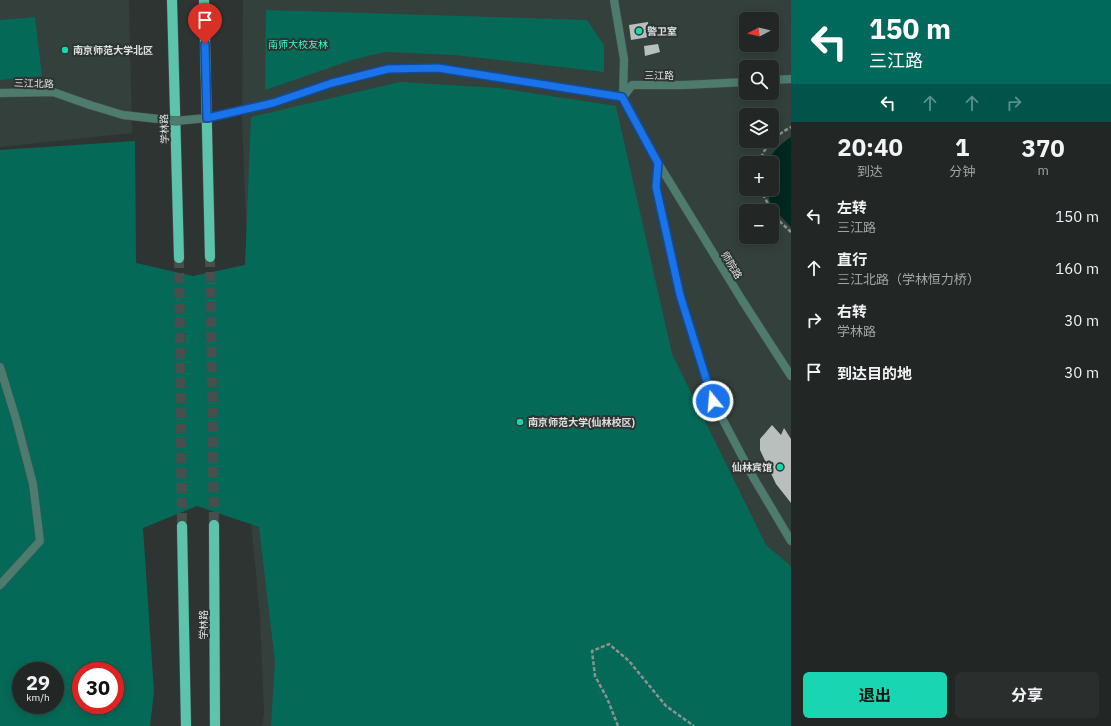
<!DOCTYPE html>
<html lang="zh">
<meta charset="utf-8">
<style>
:root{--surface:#222726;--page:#2a2f2e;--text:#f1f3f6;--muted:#a2a5a7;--line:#3f4443;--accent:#1ad5b2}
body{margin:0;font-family:"IBM Plex Sans","Noto Sans SC",sans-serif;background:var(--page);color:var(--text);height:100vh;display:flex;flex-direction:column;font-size:15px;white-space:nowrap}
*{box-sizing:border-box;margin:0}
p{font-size:13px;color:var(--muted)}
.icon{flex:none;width:22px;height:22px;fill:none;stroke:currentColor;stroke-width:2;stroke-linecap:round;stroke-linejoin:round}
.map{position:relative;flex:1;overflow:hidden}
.panel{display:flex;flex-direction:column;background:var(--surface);width:320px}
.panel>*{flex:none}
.guide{background:#00695c;color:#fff;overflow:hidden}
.needle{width:26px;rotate:263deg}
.controls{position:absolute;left:739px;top:12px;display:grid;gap:8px}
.controls a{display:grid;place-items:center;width:40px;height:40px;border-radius:6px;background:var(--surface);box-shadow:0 2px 10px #0003,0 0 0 1px var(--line);font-size:20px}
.speed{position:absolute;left:12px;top:662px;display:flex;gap:8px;font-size:20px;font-weight:700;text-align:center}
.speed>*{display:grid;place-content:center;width:52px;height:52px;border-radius:50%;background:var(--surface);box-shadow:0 2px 10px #0003,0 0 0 1px var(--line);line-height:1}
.speed small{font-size:10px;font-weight:400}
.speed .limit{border:6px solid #d22;background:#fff;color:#111}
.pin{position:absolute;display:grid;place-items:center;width:34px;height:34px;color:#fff;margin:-41px -17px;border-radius:50% 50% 50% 0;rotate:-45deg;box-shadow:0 0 4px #0007}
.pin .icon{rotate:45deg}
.me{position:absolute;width:44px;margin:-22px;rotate:343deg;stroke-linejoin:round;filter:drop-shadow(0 0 3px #0008)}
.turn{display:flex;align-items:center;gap:14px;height:84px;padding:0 12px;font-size:18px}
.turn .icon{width:52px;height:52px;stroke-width:2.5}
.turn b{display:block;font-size:28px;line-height:34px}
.lanes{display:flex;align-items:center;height:38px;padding:0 12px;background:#0003;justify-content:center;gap:20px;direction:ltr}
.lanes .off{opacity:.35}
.eta{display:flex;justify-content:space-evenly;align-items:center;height:68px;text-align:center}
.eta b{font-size:24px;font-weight:700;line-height:28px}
.cta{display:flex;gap:8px;margin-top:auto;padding:8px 12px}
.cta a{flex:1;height:46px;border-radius:6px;background:var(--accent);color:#111;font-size:16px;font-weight:700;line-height:46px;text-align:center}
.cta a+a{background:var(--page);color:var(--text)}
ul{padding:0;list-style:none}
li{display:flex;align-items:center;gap:12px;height:52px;padding:0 12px}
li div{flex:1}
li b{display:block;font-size:15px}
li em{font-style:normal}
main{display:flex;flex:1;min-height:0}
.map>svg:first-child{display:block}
.built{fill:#33403c;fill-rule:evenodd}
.green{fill:#046a57;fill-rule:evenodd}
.water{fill:#00281f}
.building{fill:#b8bfbd}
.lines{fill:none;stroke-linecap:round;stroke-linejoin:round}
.primary-tunnel{stroke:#484e4c;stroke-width:10;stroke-dasharray:10 5;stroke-linecap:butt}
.minor-casing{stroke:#4a504e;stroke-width:9}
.primary-casing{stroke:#4a504e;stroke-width:11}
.path{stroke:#8d9290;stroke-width:2.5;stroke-dasharray:4 2;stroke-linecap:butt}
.minor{stroke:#4d7c6f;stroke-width:8}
.primary{stroke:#5bc4aa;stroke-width:10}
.minor-bridge-casing{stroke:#4a504e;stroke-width:9;stroke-linecap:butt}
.minor-bridge{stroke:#4d7c6f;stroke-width:8}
.route-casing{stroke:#114b97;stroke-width:10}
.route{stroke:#1a73e8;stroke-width:7}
.poi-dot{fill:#1ad5b2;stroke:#2e3432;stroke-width:1.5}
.labels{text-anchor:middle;stroke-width:4;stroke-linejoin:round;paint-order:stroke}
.poi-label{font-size:10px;font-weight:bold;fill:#dde1e0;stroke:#2e3432;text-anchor:start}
.park-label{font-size:10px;fill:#3bf6cf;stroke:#2e3432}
.street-label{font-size:10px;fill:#dde1e0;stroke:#2e3432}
</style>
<main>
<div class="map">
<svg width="791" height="726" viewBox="0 0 791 726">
<rect width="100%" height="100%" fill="#2e3432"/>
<g class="built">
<polygon points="0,0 129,0 132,133 0,147"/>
<path d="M243,0H791V726H262L264,713L260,616L250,512V332L242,120ZM746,19H772V45H746ZM746,67H772V93H746ZM746,115H772V141H746ZM746,163H772V189H746ZM746,211H772V237H746Z"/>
</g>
<g class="green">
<polygon points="266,10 587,20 604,45 604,72 454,55 385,52 355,59 265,90"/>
<polygon points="35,17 42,76 0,80 0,20"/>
<path d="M400,82L499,88L616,106L672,354L766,545L791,566V726H271L275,662L259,527L197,506L143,528L154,692L150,726H0V150L135,141L136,263L193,276L245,265L251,117ZM21,671H55V705H21ZM81,671H115V705H81Z"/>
</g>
<path class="water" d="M791,137V227L771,206L767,189H772V163H768C771,152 782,143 791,137Z"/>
<g class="building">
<polygon points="648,22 649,37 631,40 629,25"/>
<polygon points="658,44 660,52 645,56 644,46"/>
<polygon points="772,425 781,435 784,428 791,439 791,503 776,484 760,450 760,439"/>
</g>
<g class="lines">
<g class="primary-tunnel">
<polyline points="210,257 214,525"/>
<polyline points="179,258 182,526"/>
</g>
<g class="minor-casing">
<g id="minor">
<polyline points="614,0 624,59 623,97 658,163 742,300 791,376"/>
<polyline points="772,80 791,79"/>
<polyline points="0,93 53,92 90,105"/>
<polyline points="273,103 332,83 388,69 438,68 623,97 632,85 684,85 746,82"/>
<polyline points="658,163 656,187 680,295 713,401 753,477 791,541"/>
<polyline points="0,367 16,419 33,484 40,541 0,585"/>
</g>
</g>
<g class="primary-casing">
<g id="primary">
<polyline points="172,0 179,258"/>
<polyline points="204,0 210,257"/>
<polyline points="214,525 215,726"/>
<polyline points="182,526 186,726"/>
</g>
</g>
<g class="path">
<path d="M759,163C765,145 775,136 791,127"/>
<polyline points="760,189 772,211"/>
<polyline points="772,212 774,216 791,232"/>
<polyline points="618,726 607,698 595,676 592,651 609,644 629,661 666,706 694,726"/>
</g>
<use href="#minor" class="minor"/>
<use href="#primary" class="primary"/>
<g class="minor-bridge-casing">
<polyline id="minor-bridge" points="90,105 123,115 176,121 207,118 273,103"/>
</g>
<use href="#minor-bridge" class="minor-bridge"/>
</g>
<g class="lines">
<g class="route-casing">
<polyline id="route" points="205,44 207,118 273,103 332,83 388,69 438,68 622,97 658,163 656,187 680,295 713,401"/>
</g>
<use href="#route" class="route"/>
</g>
<g class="poi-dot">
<circle cx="639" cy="31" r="4"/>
<circle cx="65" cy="50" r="4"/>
<circle cx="520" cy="422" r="4"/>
<circle cx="780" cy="467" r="4"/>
</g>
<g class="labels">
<g class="poi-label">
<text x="647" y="35">警卫室</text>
<text x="73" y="54">南京师范大学北区</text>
<text x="528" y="426">南京师范大学(仙林校区)</text>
<text x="772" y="471" text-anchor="end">仙林宾馆</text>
</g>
<g class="park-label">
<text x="298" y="48">南师大校友林</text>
</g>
<g class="street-label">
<text x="659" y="79">三江路</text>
<text transform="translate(34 83) rotate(2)" y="4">三江北路</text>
<text transform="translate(164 129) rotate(-92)" y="4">学林路</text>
<text transform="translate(732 265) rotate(59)" y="4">师院路</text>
<text transform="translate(203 625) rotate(-90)" y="4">学林路</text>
</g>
</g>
</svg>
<div class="controls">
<a><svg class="needle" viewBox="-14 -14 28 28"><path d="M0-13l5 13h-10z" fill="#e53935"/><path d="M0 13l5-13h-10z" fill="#a2a5a7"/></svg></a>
<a><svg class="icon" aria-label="search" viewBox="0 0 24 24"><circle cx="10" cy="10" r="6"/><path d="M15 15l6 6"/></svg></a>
<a><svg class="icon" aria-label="layers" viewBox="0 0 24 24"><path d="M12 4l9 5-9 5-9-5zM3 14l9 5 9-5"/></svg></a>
<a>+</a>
<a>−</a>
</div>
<div class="speed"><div>29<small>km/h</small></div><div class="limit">30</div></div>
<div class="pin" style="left:205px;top:44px;background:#d93025"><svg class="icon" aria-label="arrive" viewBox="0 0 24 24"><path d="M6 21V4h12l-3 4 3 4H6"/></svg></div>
<svg class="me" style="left:713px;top:401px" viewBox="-20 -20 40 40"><circle r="17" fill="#1a73e8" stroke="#fff" stroke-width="3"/><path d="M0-11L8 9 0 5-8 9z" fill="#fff"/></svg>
</div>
<section class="panel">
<div class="guide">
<div class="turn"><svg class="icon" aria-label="left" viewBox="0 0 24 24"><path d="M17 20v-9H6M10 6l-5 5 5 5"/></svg><div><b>150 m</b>三江路</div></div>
<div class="lanes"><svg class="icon" aria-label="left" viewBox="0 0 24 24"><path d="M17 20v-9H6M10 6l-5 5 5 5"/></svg><svg class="icon off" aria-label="ahead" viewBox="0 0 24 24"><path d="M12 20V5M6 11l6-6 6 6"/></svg><svg class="icon off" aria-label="ahead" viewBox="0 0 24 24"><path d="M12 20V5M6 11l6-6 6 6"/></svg><svg class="icon off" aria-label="right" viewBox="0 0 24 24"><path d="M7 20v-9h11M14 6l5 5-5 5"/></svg></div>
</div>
<div class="eta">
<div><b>20:40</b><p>到达</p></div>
<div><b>1</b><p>分钟</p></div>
<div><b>370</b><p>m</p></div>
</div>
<ul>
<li><svg class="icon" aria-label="left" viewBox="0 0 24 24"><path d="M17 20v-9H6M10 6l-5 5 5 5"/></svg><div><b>左转</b><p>三江路</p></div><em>150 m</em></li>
<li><svg class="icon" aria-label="ahead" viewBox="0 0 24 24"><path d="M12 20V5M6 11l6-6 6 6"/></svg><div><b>直行</b><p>三江北路（学林恒力桥）</p></div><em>160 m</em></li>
<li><svg class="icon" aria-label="right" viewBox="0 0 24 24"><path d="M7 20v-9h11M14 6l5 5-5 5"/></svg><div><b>右转</b><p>学林路</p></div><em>30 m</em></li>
<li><svg class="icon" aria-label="arrive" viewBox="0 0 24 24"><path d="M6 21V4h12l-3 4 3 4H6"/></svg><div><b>到达目的地</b></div><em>30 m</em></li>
</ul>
<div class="cta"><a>退出</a><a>分享</a></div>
</section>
</main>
